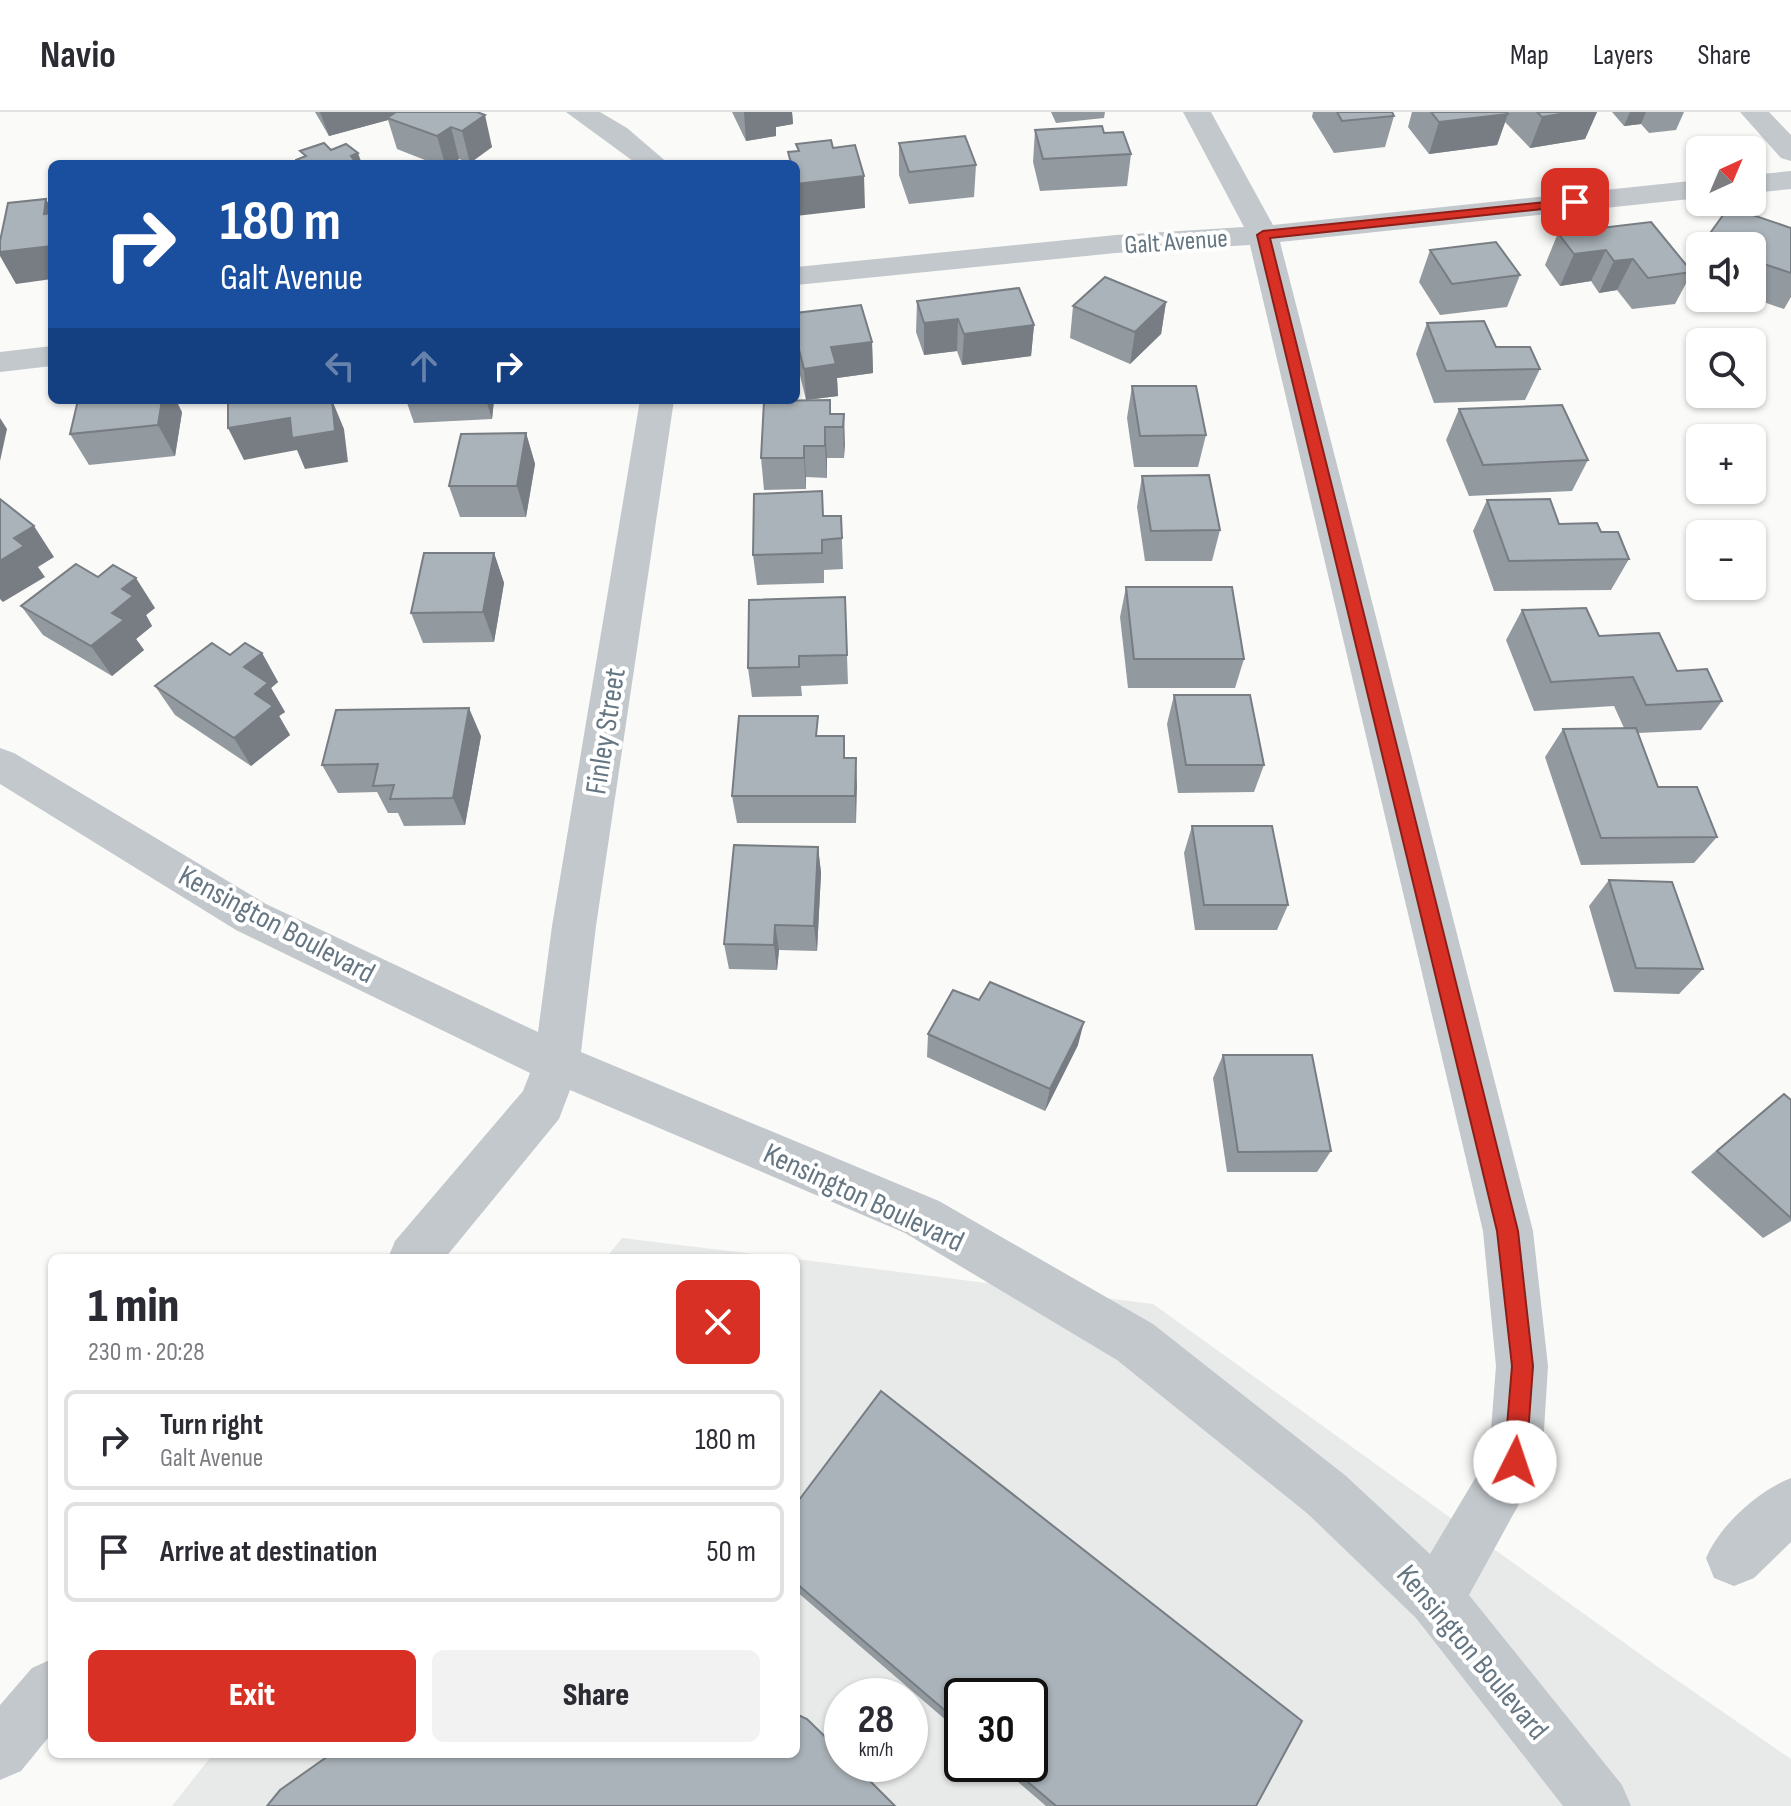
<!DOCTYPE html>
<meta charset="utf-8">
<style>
:root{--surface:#fff;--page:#f2f2f3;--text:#2b2b33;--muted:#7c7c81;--line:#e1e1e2;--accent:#d93025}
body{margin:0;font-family:"Sofia Sans Condensed",sans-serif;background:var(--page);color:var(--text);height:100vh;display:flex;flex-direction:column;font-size:30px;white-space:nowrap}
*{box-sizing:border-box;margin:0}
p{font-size:26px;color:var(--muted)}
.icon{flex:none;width:44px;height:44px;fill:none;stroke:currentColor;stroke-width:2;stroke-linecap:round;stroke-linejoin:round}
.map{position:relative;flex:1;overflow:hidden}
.drawer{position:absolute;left:48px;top:1142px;width:752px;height:504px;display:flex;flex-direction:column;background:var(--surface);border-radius:12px;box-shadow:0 2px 6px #0004}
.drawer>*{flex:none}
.hud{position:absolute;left:48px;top:48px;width:752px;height:244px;border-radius:12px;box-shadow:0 2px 6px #0004;background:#1a4fa0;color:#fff;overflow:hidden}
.needle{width:52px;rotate:44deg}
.controls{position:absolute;left:1686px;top:24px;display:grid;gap:16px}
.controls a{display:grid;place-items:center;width:80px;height:80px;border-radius:12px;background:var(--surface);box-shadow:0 2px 6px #0004;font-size:40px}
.speed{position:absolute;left:824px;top:1566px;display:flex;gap:16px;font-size:40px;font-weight:700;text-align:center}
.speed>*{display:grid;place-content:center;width:104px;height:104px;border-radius:50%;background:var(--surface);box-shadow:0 2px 6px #0004;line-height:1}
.speed small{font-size:20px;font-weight:400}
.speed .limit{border:4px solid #111;border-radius:12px;background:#fff;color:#111}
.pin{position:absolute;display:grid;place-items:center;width:68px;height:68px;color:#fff;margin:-34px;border-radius:16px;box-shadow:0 4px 12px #0006}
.me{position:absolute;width:88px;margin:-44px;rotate:4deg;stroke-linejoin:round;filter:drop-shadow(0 0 6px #0008)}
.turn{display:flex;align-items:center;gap:28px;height:168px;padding:0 40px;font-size:36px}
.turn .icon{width:104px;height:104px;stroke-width:2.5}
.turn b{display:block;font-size:56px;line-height:68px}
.lanes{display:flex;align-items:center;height:76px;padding:0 40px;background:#0003;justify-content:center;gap:40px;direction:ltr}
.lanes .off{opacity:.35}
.round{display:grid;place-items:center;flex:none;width:84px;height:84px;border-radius:12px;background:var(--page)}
.head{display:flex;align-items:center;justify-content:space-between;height:136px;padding:0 40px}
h1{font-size:48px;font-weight:800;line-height:60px}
.action{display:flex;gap:16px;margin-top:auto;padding:16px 40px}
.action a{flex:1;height:92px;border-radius:12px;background:var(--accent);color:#fff;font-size:32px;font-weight:800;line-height:92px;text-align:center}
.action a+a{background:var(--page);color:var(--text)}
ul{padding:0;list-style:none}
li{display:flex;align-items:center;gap:24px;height:100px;margin:0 16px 12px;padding:0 24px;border:4px solid var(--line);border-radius:12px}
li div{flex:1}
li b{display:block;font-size:30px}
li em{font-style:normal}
header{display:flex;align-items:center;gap:48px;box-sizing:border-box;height:112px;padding:0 40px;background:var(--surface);border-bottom:2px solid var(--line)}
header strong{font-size:38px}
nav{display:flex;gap:44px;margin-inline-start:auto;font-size:28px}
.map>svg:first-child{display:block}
.built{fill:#e8e9e9;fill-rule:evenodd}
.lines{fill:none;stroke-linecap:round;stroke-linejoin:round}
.minor{fill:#c3c8cc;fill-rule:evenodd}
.wall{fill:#929a9f}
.shaded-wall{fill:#777d82}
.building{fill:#aab3b9;stroke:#777d82;stroke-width:2}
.route{fill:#d93025;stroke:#8d1f18;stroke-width:2}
.labels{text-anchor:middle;stroke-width:8;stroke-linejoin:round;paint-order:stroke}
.far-street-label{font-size:26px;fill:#657683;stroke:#fff}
.street-label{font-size:30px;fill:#657683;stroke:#fff}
</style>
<header>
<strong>Navio</strong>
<nav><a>Map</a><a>Layers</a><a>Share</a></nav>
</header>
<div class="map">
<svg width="1791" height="1694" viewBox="0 0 1791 1694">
<rect width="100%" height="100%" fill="#fafaf8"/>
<g class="built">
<polygon points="622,1126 786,1146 606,1146"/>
<path d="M796,1147L1153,1192L1658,1555L1791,1647V1694H172L213,1642H796ZM842,1584H910V1652H842ZM962,1584H1030V1652H962Z"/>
</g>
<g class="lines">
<g class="minor">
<polygon points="566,0 600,0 627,16 669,52 637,52"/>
<polygon points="1183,0 1211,0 1273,113 1700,68 1700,86 1280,130 1533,1119 1548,1254 1542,1350 1469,1483 1622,1673 1631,1694 1563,1694 1416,1506 1308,1402 1117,1248 905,1121 570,978 559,1007 445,1146 388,1146 395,1129 523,979 530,961 236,818 0,672 0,636 14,641 266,792 538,920 552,814 640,288 674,288 596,814 581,940 939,1089 1153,1212 1346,1364 1430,1442 1489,1343 1496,1254 1483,1119 1250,133 1116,141 796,173 796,155 1116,123 1244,115"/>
<polygon points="1740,0 1769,0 1791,23 1791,49 1781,46"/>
<polygon points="1791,59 1791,77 1752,81 1752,63"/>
<polygon points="52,234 52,254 0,260 0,240"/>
<path d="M1791,1366V1430L1754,1466L1734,1474L1714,1466L1706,1446C1720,1413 1758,1379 1791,1366Z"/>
<polygon points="52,1547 52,1621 21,1659 0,1668 0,1593 32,1556"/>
</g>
</g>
<g class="wall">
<polygon points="315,0 477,0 492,35 470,51 459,47 452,52 435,52 397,37 388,8 329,24"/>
<polygon points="732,0 792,0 793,12 776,15 776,24 746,29"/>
<polygon points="1051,0 1105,0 1104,6 1056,11"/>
<polygon points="1313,0 1392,0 1394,4 1385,35 1334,41 1312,5"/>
<polygon points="1412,0 1597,0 1585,27 1530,36 1505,10 1497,33 1429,42 1408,15"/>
<polygon points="1612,0 1684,0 1676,18 1649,21 1641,12 1624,14"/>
<polygon points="1035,18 1104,21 1131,42 1127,74 1040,79 1033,50"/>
<polygon points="899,31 976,53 974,85 909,92 899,63"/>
<polygon points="1791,116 1791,185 1784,197 1752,186 1752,134 1701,134 1703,131"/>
<polygon points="1558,121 1690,157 1700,137 1700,167 1690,164 1675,192 1632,197 1617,178 1599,181 1591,169 1560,174 1545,153"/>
<polygon points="1430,138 1520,163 1507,195 1440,203 1419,170"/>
<polygon points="917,189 1034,213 1031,244 962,253 957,239 924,243 916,220"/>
<polygon points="1166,190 1161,222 1130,252 1070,226 1073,194"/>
<polygon points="796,201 872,230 873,261 837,266 838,284 806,288 798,255 796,255"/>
<polygon points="1427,211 1496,235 1540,257 1525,288 1434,291 1416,242"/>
<polygon points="1132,274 1206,323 1198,355 1134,355 1127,306"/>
<polygon points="406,288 494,288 492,307 414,311"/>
<polygon points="1459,297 1588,348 1572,379 1469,384 1446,328"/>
<polygon points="182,300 175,344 89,353 70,322"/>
<polygon points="830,302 844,302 844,346 827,346 827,366 806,365 806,377 764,378 761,346"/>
<polygon points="526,321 535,352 526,405 460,405 449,374"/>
<polygon points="1142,364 1220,418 1212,449 1145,449 1137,395"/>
<polygon points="1487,388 1559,412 1601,420 1629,447 1611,478 1494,479 1473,419"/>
<polygon points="824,404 841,404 843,457 824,458 824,471 757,473 753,443"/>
<polygon points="494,441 504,471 494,530 423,531 411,501"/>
<polygon points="1126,475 1244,547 1235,576 1128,576 1120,505"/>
<polygon points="845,485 848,572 801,574 802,584 752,585 748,556"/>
<polygon points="21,494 155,496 146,503 152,514 136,527 144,538 112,564 43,523"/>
<polygon points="1522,498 1599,524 1677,559 1722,589 1701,618 1638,621 1658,675 1717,725 1694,751 1581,753 1545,645 1563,617 1624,616 1614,594 1534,599 1506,528"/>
<polygon points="262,541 278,570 271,576 285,600 279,604 290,623 251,654 175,603 155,574 230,543"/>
<polygon points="1174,583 1264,653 1254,680 1178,681 1167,612"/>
<polygon points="481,624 465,713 404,714 398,701 388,701 377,680 338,681 322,653"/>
<polygon points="819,624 845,646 856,646 856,711 737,711 732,684"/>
<polygon points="1192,714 1288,793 1277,818 1195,818 1184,741"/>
<polygon points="818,735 821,761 817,839 779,838 777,858 729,857 724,832"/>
<polygon points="1609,768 1703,857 1679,882 1614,880 1589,794"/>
<polygon points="979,888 1078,933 1045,999 927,945 928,922"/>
<polygon points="1223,943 1331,1039 1317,1060 1227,1060 1213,966"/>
<polygon points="1784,982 1791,988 1791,1109 1763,1126 1691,1060 1757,1004"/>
<polygon points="796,1392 1256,1694 1046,1694 997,1652 1030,1652 962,1584 962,1622 796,1479"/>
</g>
<g class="shaded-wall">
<polygon points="320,0 407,0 387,6 388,8 329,24"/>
<polygon points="744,0 792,0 793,12 776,15 776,24 746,29"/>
<polygon points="1572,0 1597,0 1585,27 1530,36 1542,5"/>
<polygon points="1630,0 1646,0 1641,12 1624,14"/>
<polygon points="1508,2 1497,33 1429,42 1439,10"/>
<polygon points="485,3 492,35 470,51 462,19"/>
<polygon points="451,15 459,47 452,52 445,52 437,24"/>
<polygon points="358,41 362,52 352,52 351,44"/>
<polygon points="864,64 865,96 796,104 796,72"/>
<polygon points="46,87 52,98 52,116 44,102"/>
<polygon points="52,134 52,167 16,172 0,144 0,140"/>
<polygon points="1606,138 1591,169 1560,174 1574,142"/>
<polygon points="1633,147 1617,178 1599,181 1614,149"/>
<polygon points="1166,190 1161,222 1130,252 1135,220"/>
<polygon points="958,207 957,239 924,243 924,211"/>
<polygon points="1034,213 1031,244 962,253 964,222"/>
<polygon points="872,230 873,261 837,266 838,284 806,288 804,257 831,235"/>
<polygon points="162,288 176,288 182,300 175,344 158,313"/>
<polygon points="332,288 344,317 348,350 305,357 297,338 244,348 228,316 290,306"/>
<polygon points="486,288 494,288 492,307"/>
<polygon points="844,302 845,333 844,346 843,315"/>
<polygon points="0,306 7,317 0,349"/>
<polygon points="825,315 827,346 827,366 825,334"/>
<polygon points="526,321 535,352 526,405 517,374"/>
<polygon points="804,334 806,365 806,377 804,346"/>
<polygon points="34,414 54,445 38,455 45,465 3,490 0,487 0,449 14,426"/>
<polygon points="494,441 504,471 494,530 483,500"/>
<polygon points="136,466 155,496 146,503 152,514 136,527 144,538 112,564 91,534 112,501 122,477"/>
<polygon points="262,541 278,570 271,576 285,600 279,604 290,623 251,654 234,626 255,582 244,555"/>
<polygon points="469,596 481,624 465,713 453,686"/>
<polygon points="856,646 857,674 856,711 855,684"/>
<polygon points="818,735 821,761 817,839 814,814"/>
<polygon points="775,813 779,838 777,858 774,833"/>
<polygon points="1084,910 1078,933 1045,999 1050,977"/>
</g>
<g class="building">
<polygon points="396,0 477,0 485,3 462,19 451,15 437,24 387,6"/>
<polygon points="1337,0 1392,0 1394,4 1342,9"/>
<polygon points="1431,0 1507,0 1508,2 1439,10"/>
<polygon points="1537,0 1572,0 1542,5"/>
<polygon points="1102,14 1104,21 1123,20 1131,42 1043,47 1035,18"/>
<polygon points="965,24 976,53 909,60 899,31"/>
<polygon points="831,28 833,36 855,33 864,64 796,72 796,52 779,52 791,51 788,40 799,39 796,32"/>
<polygon points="324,31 331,38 346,32 358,41 351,44 356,51 352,52 296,52 296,48 306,44 300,39"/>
<polygon points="46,87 44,102 52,101 52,134 0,140 0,129 8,91"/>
<polygon points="1729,95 1791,116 1791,161 1752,148 1752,134 1713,134 1703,131"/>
<polygon points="1651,110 1692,160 1648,166 1633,147 1614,149 1606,138 1574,142 1558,121"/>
<polygon points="1496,130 1520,163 1452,172 1430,138"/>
<polygon points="1105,165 1166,190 1135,220 1073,194"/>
<polygon points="1019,176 1034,213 964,222 958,207 924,211 917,189"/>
<polygon points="861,193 872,230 831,235 836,252 804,257 796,226 796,201"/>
<polygon points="1484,209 1496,235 1530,235 1540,257 1446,259 1427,211"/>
<polygon points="1132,274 1196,274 1206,323 1140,324"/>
<polygon points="78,288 162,288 158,313 70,322"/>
<polygon points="228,288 332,288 335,319 292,326 290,306 228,316"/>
<polygon points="830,288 830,302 844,302 843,315 825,315 825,334 804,334 804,346 761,346 764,289"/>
<polygon points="1562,293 1588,348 1483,353 1459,297"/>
<polygon points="526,321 517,374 449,374 461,322"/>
<polygon points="1209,363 1220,418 1151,419 1142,364"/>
<polygon points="822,379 823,404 841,404 842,426 822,428 822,441 753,443 754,382"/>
<polygon points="0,387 34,414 14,426 24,434 0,449"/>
<polygon points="1550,387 1559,412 1597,411 1601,420 1618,420 1629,447 1509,449 1487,388"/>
<polygon points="424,441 494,441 483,500 411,501"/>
<polygon points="76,452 98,465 113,453 136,466 122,477 133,484 112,501 124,508 91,534 21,494"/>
<polygon points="1126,475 1232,475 1244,547 1134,547"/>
<polygon points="845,485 847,543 799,544 799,555 748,556 749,488"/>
<polygon points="1586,496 1599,524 1659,521 1677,559 1707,557 1722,589 1646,593 1633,565 1551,570 1522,498"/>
<polygon points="212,531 230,543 245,531 262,541 244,555 268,571 255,582 273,594 234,626 155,574"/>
<polygon points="1174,583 1250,583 1264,653 1186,653"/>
<polygon points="469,596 453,686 390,687 394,673 373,674 378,652 322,653 336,598"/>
<polygon points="739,604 818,604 816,624 844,624 844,646 856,646 855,684 732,684"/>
<polygon points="1636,616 1658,675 1697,675 1717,725 1601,726 1563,617"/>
<polygon points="1192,714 1272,714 1288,793 1204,793"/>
<polygon points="734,733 818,735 814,814 775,813 774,833 724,832"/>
<polygon points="1609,768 1672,770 1703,857 1636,856"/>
<polygon points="990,870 1084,910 1050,977 928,922 953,878 979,888"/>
<polygon points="1223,943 1312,943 1331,1039 1238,1040"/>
<polygon points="1784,982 1791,988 1791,1106 1717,1039"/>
<polygon points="881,1279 1302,1609 1256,1694 1056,1694 1007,1652 1030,1652 1030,1584 962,1584 962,1613 796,1471 796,1392"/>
<polygon points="796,1602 807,1607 842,1641 842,1652 853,1652 895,1694 267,1694 280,1678 331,1642 796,1642"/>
</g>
<polygon class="route" points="1575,87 1580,88 1580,93 1270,126 1518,1119 1533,1254 1526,1350 1522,1357 1515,1361 1507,1357 1504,1350 1512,1254 1497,1119 1257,123 1263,119"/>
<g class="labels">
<g class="far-street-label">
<text transform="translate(1176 129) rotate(-4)" y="9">Galt Avenue</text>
</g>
<g class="street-label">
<text transform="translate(605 619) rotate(-81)" y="10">Finley Street</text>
<text transform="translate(277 812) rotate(28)" y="10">Kensington Boulevard</text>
<text transform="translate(864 1085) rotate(25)" y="10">Kensington Boulevard</text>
<text transform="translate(1473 1540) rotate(50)" y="10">Kensington Boulevard</text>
</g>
</g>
</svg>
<div class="controls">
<a><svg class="needle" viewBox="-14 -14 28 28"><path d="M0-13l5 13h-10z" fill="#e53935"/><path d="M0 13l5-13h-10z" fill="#7c7c81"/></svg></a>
<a><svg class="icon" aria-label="sound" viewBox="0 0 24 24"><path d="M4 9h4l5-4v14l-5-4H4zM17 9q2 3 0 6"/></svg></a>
<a><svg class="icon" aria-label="search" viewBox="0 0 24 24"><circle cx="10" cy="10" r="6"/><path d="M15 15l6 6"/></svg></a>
<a>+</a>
<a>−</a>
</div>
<div class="speed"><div>28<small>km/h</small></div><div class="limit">30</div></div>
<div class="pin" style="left:1575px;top:90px;background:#d93025"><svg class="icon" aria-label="arrive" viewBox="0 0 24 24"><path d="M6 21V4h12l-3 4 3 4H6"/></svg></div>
<svg class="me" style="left:1515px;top:1350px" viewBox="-20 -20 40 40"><circle r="19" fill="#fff"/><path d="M0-13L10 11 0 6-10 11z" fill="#d93025"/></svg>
<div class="hud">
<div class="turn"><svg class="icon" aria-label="right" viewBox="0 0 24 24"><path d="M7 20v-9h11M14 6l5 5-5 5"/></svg><div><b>180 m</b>Galt Avenue</div></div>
<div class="lanes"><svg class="icon off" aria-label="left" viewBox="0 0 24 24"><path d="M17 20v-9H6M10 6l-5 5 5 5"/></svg><svg class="icon off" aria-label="ahead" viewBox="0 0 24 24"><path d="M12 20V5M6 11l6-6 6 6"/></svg><svg class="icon" aria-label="right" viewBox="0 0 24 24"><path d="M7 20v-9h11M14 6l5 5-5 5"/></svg></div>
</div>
<section class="drawer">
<div class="head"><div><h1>1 min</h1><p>230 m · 20:28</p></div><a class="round" style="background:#d93025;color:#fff"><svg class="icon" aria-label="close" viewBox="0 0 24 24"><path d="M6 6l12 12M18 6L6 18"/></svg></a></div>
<ul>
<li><svg class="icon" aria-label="right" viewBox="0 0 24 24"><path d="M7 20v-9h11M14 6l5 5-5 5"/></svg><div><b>Turn right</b><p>Galt Avenue</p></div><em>180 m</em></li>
<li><svg class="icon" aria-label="arrive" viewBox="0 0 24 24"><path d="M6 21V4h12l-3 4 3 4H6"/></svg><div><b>Arrive at destination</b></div><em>50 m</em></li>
</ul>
<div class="action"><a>Exit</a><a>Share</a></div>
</section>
</div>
